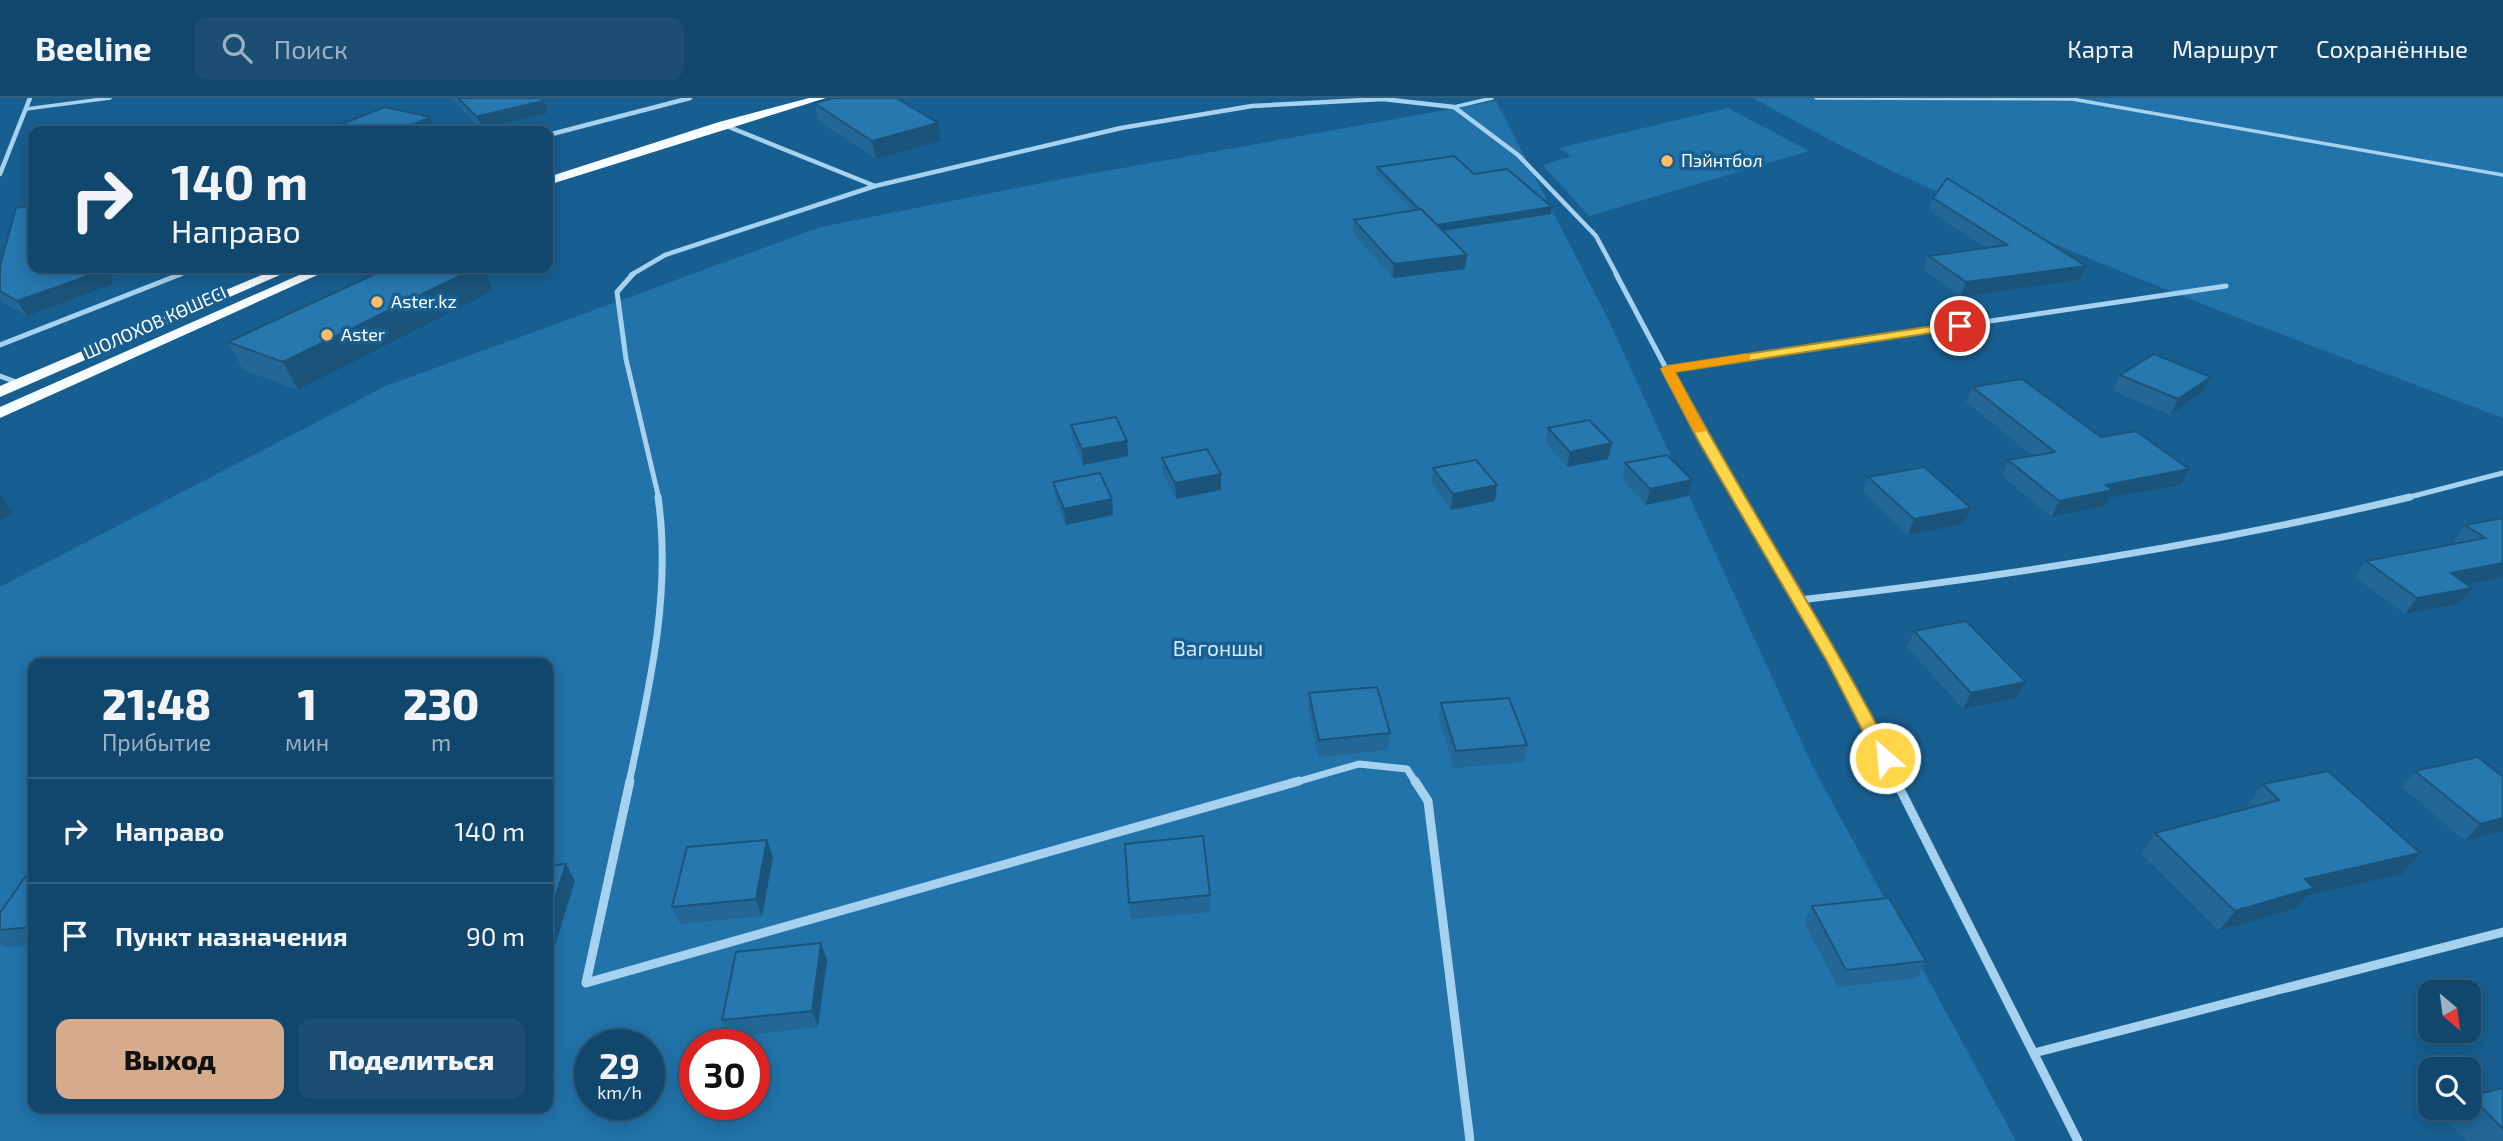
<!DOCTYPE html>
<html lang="ru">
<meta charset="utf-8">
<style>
:root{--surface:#12476d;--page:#1b4e72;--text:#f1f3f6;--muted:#9cb2c2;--line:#315f80;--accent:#d6ab8b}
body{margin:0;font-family:"Exo 2",sans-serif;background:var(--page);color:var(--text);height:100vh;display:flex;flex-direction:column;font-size:26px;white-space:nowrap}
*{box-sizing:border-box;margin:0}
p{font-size:23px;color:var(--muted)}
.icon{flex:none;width:38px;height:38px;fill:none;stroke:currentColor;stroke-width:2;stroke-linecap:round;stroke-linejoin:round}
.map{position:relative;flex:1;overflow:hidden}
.details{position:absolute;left:28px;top:560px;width:525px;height:455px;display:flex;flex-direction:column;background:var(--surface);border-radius:14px;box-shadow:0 4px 18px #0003,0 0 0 2px var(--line)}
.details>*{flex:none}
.guide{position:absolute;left:28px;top:28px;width:525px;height:147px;border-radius:14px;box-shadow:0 4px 18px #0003,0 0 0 2px var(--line);background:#12476d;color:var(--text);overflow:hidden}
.needle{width:46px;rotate:151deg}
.controls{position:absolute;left:2418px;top:882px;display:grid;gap:14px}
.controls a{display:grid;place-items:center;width:63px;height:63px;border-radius:14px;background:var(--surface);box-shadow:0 4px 18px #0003,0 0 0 2px var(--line);font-size:35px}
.speed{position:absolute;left:574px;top:931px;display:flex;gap:14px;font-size:35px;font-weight:700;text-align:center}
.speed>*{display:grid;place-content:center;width:91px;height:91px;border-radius:50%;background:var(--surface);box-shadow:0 4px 18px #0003,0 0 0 2px var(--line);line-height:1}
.speed small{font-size:18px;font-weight:400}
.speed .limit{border:10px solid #d22;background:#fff;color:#111}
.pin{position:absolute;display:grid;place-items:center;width:60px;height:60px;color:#fff;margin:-30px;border:4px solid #fff;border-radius:50%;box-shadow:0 2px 7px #0007}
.me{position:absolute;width:77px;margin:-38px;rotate:333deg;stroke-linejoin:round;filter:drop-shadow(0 0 5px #0008)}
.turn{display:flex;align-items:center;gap:24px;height:147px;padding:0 28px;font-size:32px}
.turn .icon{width:91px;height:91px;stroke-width:2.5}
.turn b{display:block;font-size:49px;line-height:60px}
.eta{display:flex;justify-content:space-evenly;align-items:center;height:119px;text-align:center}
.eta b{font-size:42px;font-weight:800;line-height:49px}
.action{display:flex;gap:14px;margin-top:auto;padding:14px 28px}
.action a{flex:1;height:80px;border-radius:14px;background:var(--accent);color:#111;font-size:28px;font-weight:800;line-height:80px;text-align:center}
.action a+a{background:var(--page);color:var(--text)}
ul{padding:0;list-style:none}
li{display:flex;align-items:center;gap:21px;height:105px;padding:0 28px;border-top:2px solid var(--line)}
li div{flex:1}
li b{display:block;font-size:26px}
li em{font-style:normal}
header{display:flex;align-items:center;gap:42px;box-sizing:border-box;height:98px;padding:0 35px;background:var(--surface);border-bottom:2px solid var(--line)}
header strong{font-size:33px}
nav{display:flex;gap:38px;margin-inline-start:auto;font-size:24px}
.search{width:490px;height:63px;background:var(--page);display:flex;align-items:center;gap:18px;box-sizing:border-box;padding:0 24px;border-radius:14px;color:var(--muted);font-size:26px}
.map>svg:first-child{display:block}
.green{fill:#2173aa;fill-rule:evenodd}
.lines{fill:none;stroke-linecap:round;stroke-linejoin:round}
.service{stroke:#a7d2ef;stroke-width:3.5}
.minor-far3{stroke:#a7d2ef;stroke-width:4.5}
.minor-far2{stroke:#a7d2ef;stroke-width:5}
.minor-far1{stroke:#a7d2ef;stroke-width:7}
.minor{stroke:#a7d2ef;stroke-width:9}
.trunk{fill:#f7fcff;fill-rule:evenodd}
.wall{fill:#226796}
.shaded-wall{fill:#1b547a}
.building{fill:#2778af;stroke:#1b547a;stroke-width:2}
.route{fill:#ffd54a;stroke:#a68a30;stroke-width:2}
.slow{fill:#f59e0b}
.poi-dot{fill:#ffbc65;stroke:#185f91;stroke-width:2.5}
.labels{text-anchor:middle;stroke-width:7;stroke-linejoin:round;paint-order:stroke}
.far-poi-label{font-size:18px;fill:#fff;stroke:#185f91;text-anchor:start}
.far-street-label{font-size:18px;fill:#fff;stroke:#185f91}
.park-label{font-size:21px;fill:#cde9fb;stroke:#185f91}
</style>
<header>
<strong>Beeline</strong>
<div class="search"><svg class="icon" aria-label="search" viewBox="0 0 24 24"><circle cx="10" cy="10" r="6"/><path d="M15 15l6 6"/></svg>Поиск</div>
<nav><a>Карта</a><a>Маршрут</a><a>Сохранённые</a></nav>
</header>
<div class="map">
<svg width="2503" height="1043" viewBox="0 0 2503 1043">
<rect width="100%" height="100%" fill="#185f91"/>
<g class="green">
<path d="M1753,0H2503V320C2251,224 1987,132 1753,0Z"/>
<path d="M1496,3L1608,221L1814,671L2016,1043H0V489L386,288L821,129L1067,80ZM33,565H548V1010H33ZM590,947H649V1006H590ZM695,947H754V1006H695Z"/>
<polygon points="1728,10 1809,53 1589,118 1543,67 1572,58 1559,50"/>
</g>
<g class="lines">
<g class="service">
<polyline points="1816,0 2073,1"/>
<polyline points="2072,1 2503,77"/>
<polyline points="1454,9 1492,0"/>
<polyline points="26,11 110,0"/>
</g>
<g class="minor-far3">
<polyline points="724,27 875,88 1121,30 1252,8 1383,1 1454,9 1518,57 1596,138 1617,177"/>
<polyline points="548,37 690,0"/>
<polyline points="0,76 30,0"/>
<polyline points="177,177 196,170"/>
<polyline points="631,177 665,157 875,88"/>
</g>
<g class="minor-far2">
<polyline points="633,176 617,194 626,261 659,401"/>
<polyline points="1616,176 1705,344 1739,401"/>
<polyline points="0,247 181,176"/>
<polyline points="1667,271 2226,188"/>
<polyline points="0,278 19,285"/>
<polyline points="2402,401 2503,375"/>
</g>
<g class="minor-far1">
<polyline points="1738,399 1837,565 1897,685"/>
<path d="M1799,502C2005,479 2208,447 2410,399"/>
<path d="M629,685C649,591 672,495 658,399"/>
<polyline points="1293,685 1359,666 1407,671 1416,685"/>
</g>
<g class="minor">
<polyline points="630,683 586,885 1299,683"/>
<polyline points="1415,683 1428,703 1470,1043"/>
<polyline points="1896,683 2078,1043"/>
<polyline points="2034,955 2503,834"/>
</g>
<g class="trunk">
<polygon points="809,0 826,0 548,87 548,79 719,24"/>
<polygon points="278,170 296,170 0,299 0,288"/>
<polygon points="315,170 333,170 0,320 0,309"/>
</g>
</g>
<g class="wall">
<polygon points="451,0 540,0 544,3 548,15 483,30 483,33"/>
<polygon points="814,5 941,43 876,61 818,23"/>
<polygon points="1377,69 1474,76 1552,109 1551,116 1443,133 1467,157 1465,171 1393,180 1353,135 1354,122 1413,113 1376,76"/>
<polygon points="1933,100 2080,182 1961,199 1924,172 1929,158 1985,150 1929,113"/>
<polygon points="0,168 33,170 132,170 110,179 114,186 27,218 3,204 0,199"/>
<polygon points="493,193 298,292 243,272 228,244"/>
<polygon points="2120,277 2211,279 2203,294 2170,317 2112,292"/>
<polygon points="1972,289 2101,339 2181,387 2109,400 2105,408 2051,419 2002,378 2008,362 2033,358 1966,304"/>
<polygon points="1071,327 1127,343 1128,358 1083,367 1073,343"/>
<polygon points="1548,330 1608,361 1567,369 1546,345"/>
<polygon points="1162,360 1221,376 1221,392 1176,401 1163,375"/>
<polygon points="1625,365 1688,398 1646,407 1622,381"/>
<polygon points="1433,370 1495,403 1451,412 1432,386"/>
<polygon points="1868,379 1964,426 1908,437 1863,394"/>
<polygon points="1053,384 1112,401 1113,417 1066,427 1055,400"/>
<polygon points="2503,420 2467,486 2460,506 2405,516 2355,479 2366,463 2457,446 2454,443 2465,427"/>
<polygon points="1914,533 2026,584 2017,600 1963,611 1907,549"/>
<polygon points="1309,595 1390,635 1388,652 1318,659 1308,612"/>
<polygon points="1441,605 1527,647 1524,664 1454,670 1439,622"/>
<polygon points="2415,673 2503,679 2503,733 2465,743 2402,689"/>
<polygon points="2263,686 2420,755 2402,776 2307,798 2297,810 2219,833 2141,756 2155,735 2250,709 2248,707"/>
<polygon points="767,742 773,759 762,818 680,826 672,809"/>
<polygon points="33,771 33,847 4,849 0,845 0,815"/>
<polygon points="1210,797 1210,814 1131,821 1129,805"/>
<polygon points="1812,808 1926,863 1917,880 1838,889 1804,825"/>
<polygon points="821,845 827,862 818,929 730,939 722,922"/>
<polygon points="2503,990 2503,1043 2466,1043 2445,1021 2457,1010 2469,1010 2469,999 2471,998"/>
</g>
<g class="shaded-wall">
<polygon points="544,3 548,15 483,30 483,33 479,21 479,18"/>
<polygon points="431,19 436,31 432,33 397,33"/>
<polygon points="938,25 941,43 876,61 872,43"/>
<polygon points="1552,109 1551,116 1435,134 1435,127"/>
<polygon points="1467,157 1465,171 1393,180 1394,166"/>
<polygon points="2086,168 2080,182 1961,199 1966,184"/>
<polygon points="98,170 132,170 110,179 114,186 27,218 17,203"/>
<polygon points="476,170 484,170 493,193 298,292 283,264"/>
<polygon points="2211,279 2203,294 2170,317 2178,301"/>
<polygon points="1127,343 1128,358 1083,367 1082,351"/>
<polygon points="1612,345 1608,361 1567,369 1570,354"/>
<polygon points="2189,371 2181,387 2109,400 2105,408 2051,419 2059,403 2106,387"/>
<polygon points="1221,376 1221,392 1176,401 1175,385"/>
<polygon points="1692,382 1688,398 1646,407 1650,391"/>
<polygon points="1497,387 1495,403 1451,412 1453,396"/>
<polygon points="0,396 14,415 0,422"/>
<polygon points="1112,401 1113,417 1066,427 1064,411"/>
<polygon points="1971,410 1964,426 1908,437 1914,421"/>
<polygon points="2503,465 2503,479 2439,492 2451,475"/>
<polygon points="2472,490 2460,506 2405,516 2417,500"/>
<polygon points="2026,584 2017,600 1963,611 1971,595"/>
<polygon points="2503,720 2503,733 2465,743 2480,726"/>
<polygon points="767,742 773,759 762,818 756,801"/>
<polygon points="2420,755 2402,776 2307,798 2297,810 2219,833 2235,813 2305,781"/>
<polygon points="566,766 575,783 548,870 548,823"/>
<polygon points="821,845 827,862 818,929 812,913"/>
</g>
<g class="building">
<polygon points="458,0 540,0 544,3 479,18 479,21"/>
<polygon points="833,0 896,0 938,25 872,43 814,5"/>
<polygon points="385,9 431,19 397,33 324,33"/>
<polygon points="1454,58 1474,76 1507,71 1552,109 1437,127 1421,111 1420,112 1377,69"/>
<polygon points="1947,80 2086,168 1966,184 1929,158 2007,147 1933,100"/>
<polygon points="33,107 33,170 101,170 105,172 17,203 0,193 0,168 16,110"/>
<polygon points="1421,111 1467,157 1394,166 1354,122"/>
<polygon points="388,170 476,170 283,264 228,244"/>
<polygon points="2154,256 2211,279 2178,301 2120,277"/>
<polygon points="2022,281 2101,339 2136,333 2189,371 2106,387 2113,392 2059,403 2008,362 2055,354 1972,289"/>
<polygon points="1116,319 1127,343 1082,351 1071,327"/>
<polygon points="1589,322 1612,345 1570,354 1548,330"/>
<polygon points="1207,351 1221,376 1175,385 1162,360"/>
<polygon points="1667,357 1692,382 1650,391 1625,365"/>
<polygon points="1476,362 1497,387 1453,396 1433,370"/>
<polygon points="1924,369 1971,410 1914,421 1868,379"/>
<polygon points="1100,375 1112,401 1064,411 1053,384"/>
<polygon points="2503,420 2503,465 2451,475 2472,490 2417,500 2366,463 2485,440 2465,427"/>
<polygon points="1966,523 2026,584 1971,595 1914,533"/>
<polygon points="1377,589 1390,635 1319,642 1309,595"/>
<polygon points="1509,600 1527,647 1456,653 1441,605"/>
<polygon points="2478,659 2503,679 2503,720 2480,726 2415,673"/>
<polygon points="2328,673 2420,755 2305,781 2314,790 2235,813 2155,735 2279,702 2263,686"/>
<polygon points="1203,738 1210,797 1129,805 1125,746"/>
<polygon points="767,742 756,801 672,809 687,749"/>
<polygon points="566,766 548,823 548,768"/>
<polygon points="33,771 33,829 0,832 0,815 30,772"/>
<polygon points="1889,800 1926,863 1846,872 1812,808"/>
<polygon points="821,845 812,913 722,922 736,854"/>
<polygon points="2503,990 2503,1031 2471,998"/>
</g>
<path class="route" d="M1960,224L1964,225V230L1675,274C1745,405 1826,528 1894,660L1885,667L1879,665L1828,565L1699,344L1661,271L1667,268Z"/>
<polygon class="slow" points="1745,256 1750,257 1750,262 1675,274 1706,333 1695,335 1661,271 1667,268"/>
<g class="poi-dot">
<circle cx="1667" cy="63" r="7"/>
<circle cx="377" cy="204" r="7"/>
<circle cx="327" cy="237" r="7"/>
</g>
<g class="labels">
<g class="far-poi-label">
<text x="1681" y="69">Пэйнтбол</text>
<text x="391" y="210">Aster.kz</text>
<text x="341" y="243">Aster</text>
</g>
<g class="far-street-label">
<text transform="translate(155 225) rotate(-24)" y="6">ШОЛОХОВ КӨШЕСІ</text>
</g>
<g class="park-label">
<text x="1218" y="558">Вагоншы</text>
</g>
</g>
</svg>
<div class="controls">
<a><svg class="needle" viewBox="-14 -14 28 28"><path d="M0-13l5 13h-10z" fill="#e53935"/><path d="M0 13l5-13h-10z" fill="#9cb2c2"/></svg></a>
<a><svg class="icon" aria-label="search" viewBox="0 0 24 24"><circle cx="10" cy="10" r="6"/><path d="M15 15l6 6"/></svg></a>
</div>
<div class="speed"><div>29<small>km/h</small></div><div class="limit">30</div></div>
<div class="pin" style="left:1960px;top:228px;background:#d93025"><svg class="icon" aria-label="arrive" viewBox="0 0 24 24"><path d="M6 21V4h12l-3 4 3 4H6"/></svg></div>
<svg class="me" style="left:1885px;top:660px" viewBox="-20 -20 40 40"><circle r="17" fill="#ffd54a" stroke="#fff" stroke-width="3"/><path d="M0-11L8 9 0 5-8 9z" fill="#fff"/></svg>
<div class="guide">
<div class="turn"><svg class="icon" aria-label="right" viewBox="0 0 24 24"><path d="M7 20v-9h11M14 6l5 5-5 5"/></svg><div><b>140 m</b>Направо</div></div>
</div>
<section class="details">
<div class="eta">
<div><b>21:48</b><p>Прибытие</p></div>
<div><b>1</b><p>мин</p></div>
<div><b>230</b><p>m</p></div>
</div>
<ul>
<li><svg class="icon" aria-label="right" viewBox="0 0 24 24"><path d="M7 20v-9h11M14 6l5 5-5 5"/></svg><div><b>Направо</b></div><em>140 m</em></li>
<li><svg class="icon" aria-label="arrive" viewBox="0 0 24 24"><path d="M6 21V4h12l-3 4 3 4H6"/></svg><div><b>Пункт назначения</b></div><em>90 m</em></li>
</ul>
<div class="action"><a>Выход</a><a>Поделиться</a></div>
</section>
</div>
